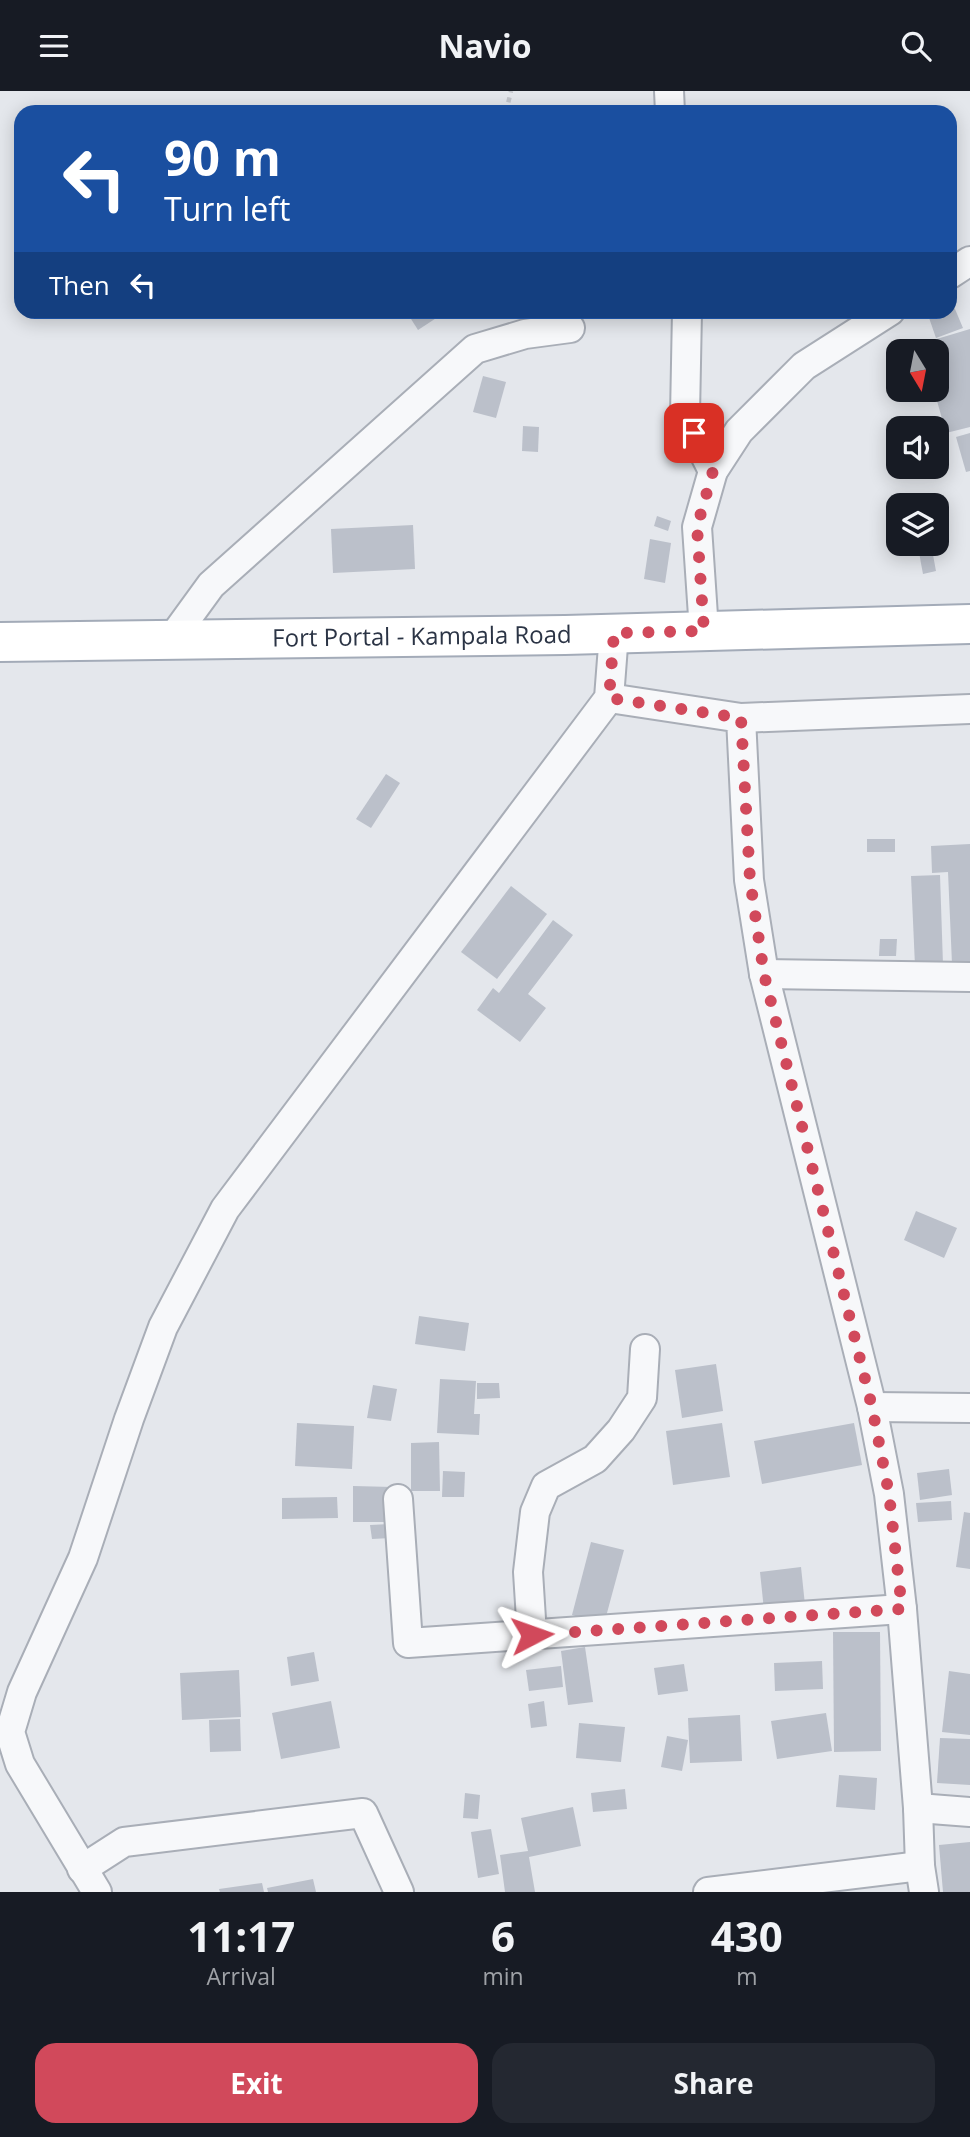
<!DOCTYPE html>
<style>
:root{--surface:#171b24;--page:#242831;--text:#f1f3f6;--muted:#9ea1a6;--accent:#d1495b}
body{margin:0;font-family:"Open Sans",sans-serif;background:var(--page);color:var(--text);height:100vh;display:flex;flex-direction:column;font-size:26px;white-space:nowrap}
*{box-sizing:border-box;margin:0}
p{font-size:23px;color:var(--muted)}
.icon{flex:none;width:38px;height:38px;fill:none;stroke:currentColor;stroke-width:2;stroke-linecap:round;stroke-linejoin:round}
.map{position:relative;height:1801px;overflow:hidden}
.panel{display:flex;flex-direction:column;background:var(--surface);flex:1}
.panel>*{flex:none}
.top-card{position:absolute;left:14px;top:14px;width:943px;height:214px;border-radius:21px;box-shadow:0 4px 18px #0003;background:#1a4fa0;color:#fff;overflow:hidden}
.needle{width:46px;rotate:170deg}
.tools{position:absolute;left:886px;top:248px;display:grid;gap:14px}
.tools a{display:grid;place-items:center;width:63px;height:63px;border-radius:14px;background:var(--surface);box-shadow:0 4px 18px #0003;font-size:35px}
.pin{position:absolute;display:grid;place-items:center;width:60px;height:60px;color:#fff;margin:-30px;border-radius:14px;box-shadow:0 4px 10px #0006}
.me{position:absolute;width:77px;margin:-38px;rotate:86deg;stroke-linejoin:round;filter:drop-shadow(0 0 5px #0008)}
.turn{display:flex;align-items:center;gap:24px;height:147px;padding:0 35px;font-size:32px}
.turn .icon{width:91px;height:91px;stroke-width:2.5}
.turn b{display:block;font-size:49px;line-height:60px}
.then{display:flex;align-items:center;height:66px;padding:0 35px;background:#0003;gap:14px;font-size:26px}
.eta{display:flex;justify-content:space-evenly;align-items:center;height:119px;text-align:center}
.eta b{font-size:42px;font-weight:700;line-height:49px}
.action{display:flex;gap:14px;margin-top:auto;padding:14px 35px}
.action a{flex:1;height:80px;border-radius:21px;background:var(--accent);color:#fff;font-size:28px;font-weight:700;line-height:80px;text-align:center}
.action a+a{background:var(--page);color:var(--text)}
header{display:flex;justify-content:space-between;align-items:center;height:91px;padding:0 35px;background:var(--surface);font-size:32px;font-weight:700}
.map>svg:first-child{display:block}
.building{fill:#bbc0ca}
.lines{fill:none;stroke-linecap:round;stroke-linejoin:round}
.street-casing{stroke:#a9aeb7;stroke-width:32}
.primary-casing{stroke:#a3abb8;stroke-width:42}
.path{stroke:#c2c5cb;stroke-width:4.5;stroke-dasharray:5 5;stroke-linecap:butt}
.street{stroke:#f7f8fa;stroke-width:28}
.primary{stroke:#fff;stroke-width:38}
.route{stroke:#d1495b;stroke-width:12;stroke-dasharray:0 21.6}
.labels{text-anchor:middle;stroke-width:5;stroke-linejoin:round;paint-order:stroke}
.street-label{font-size:24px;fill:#2b3445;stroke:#f4f6f9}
</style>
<header><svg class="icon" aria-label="menu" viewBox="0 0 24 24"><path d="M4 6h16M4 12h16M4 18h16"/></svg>Navio<svg class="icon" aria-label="search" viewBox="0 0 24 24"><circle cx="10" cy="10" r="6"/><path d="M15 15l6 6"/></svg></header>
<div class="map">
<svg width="970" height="1801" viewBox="0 0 970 1801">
<rect width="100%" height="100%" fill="#e4e7ec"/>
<g class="building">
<polygon points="952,211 963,237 936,247 927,221 950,220 950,212"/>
<polygon points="406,220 447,220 418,239"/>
<polygon points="970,238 970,336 946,342 934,299 936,299 936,261 923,261 920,253"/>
<polygon points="483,285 506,291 496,327 473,321"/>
<polygon points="523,335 539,336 538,361 522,360"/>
<polygon points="970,342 970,380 966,381 956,346"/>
<polygon points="657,425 671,430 668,440 654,435"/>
<polygon points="413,434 415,478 333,482 331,438"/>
<polygon points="650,448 671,452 665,492 644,488"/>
<polygon points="931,453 936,480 923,483 918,456"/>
<polygon points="386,683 400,692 371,737 356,728"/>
<rect x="867" y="748" width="28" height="13"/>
<polygon points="970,753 970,873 952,873 948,781 932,782 931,755"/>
<polygon points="940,784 943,874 915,875 911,785"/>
<polygon points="511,795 547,823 497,888 461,861"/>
<polygon points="553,829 573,844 528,903 546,917 520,951 477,919 493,897 499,902"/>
<polygon points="880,848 897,848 896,865 879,865"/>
<polygon points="916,1120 957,1137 944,1167 904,1149"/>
<polygon points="419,1225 469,1232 465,1260 415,1253"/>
<polygon points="716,1273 723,1320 682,1327 675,1279"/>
<polygon points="440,1288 476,1290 474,1323 480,1323 479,1344 437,1342"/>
<polygon points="477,1292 499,1292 500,1307 477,1308"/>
<polygon points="373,1294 397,1298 391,1330 367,1327"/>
<polygon points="297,1332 354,1335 352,1378 295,1375"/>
<polygon points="722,1332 730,1386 673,1394 666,1340"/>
<polygon points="854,1332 862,1374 762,1393 754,1350"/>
<polygon points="439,1351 440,1400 411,1400 411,1352"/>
<polygon points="949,1378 952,1404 920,1409 917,1382"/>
<polygon points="443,1380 465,1381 464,1406 442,1406"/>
<polygon points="353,1395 393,1396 393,1431 353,1431"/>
<polygon points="337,1406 338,1427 282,1428 282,1407"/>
<polygon points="951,1410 952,1429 918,1431 916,1412"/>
<polygon points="964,1421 970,1422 970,1478 956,1476"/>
<polygon points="390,1433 391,1447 372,1448 370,1434"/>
<polygon points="591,1451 624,1459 604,1533 572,1524"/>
<polygon points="801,1476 805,1514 764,1519 760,1481"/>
<polygon points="833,1541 880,1541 881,1660 834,1661"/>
<polygon points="585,1556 593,1611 568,1614 561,1560"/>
<polygon points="314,1561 319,1590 291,1595 287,1566"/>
<polygon points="822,1570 823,1598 775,1600 774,1572"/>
<polygon points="684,1573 688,1600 658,1604 654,1577"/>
<polygon points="561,1575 563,1596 529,1600 526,1579"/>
<polygon points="239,1579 241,1626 182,1629 180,1582"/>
<polygon points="949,1580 970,1583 970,1644 942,1641"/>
<polygon points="331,1610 340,1657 281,1668 272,1622"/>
<polygon points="544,1610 547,1635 531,1637 528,1613"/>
<polygon points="826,1622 832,1660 777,1668 771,1630"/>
<polygon points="740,1624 742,1670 690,1672 688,1627"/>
<polygon points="240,1628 241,1660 210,1661 209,1629"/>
<polygon points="579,1632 625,1636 621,1671 576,1667"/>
<polygon points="667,1645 688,1649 682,1680 661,1676"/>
<polygon points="940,1647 970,1648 970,1694 937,1692"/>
<polygon points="839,1684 877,1687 875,1719 836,1716"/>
<polygon points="625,1698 627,1718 593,1721 591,1702"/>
<polygon points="465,1702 480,1704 478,1728 463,1727"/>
<polygon points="573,1716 581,1755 529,1766 535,1801 505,1801 500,1764 528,1760 521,1727"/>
<polygon points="491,1738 499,1783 478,1787 471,1741"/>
<polygon points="970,1751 970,1801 943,1801 939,1754"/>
<polygon points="313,1788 316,1801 268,1801 267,1797"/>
<polygon points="262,1792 264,1801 220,1801 219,1798"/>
</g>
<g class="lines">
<g class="street-casing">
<g id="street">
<polyline points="669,0 670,21"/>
<polyline points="950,183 970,170"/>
<polyline points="687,220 685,324 713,380"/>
<polyline points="704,540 697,436 713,380 739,340 804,275 890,220"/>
<polyline points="171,549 211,494 475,258 525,243 570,237"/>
<polyline points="609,607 741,627 749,789 764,883 872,1316 889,1403 902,1518 918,1717 920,1775 924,1801"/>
<polyline points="741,627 970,618"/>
<polyline points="764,883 970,886"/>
<polyline points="872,1316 970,1317"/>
<polyline points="398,1408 408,1552 902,1518"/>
<polyline points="532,1544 528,1481 535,1421 546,1395 595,1368 621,1339 642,1307 645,1258"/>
<polyline points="918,1717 970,1721"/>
<polyline points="82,1778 124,1751 363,1722 399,1801"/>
<polyline points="97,1801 20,1673 10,1641 22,1601 83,1467 129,1328 163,1236 225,1118 609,607 614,542"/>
<polyline points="708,1801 920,1775"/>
</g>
</g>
<g class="primary-casing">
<g id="primary">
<path id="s1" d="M0,551L565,544L970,533"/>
</g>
</g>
<polyline class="path" points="506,21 511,0"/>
<use href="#street" class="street"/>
<use href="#primary" class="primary"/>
</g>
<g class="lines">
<polyline class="route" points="532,1544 902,1518 889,1403 872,1316 764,883 750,789 741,627 609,607 614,542 704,540 697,436 713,380 694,342"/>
</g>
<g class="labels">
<g class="street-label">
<text dy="8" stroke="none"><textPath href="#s1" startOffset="422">Fort Portal - Kampala Road</textPath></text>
</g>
</g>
</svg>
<div class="tools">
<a><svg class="needle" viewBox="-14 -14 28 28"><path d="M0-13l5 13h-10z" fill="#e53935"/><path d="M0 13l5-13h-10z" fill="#9ea1a6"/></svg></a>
<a><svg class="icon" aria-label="sound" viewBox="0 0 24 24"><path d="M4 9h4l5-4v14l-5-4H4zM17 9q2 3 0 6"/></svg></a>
<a><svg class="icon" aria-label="layers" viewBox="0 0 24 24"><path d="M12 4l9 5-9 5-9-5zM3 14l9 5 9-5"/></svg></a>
</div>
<div class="pin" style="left:694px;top:342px;background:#d93025"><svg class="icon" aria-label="arrive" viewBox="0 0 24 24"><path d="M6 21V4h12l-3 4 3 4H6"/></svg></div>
<svg class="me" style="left:532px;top:1544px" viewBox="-20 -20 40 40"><path d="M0-17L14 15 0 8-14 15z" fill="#d1495b" stroke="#fff" stroke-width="4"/></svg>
<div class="top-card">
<div class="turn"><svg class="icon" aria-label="left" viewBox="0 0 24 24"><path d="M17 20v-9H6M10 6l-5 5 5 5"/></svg><div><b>90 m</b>Turn left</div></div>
<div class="then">Then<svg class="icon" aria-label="left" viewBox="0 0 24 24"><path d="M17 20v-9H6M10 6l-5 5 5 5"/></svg></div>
</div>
</div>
<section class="panel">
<div class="eta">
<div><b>11:17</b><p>Arrival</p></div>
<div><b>6</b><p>min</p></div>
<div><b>430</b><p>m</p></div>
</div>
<div class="action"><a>Exit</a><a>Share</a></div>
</section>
